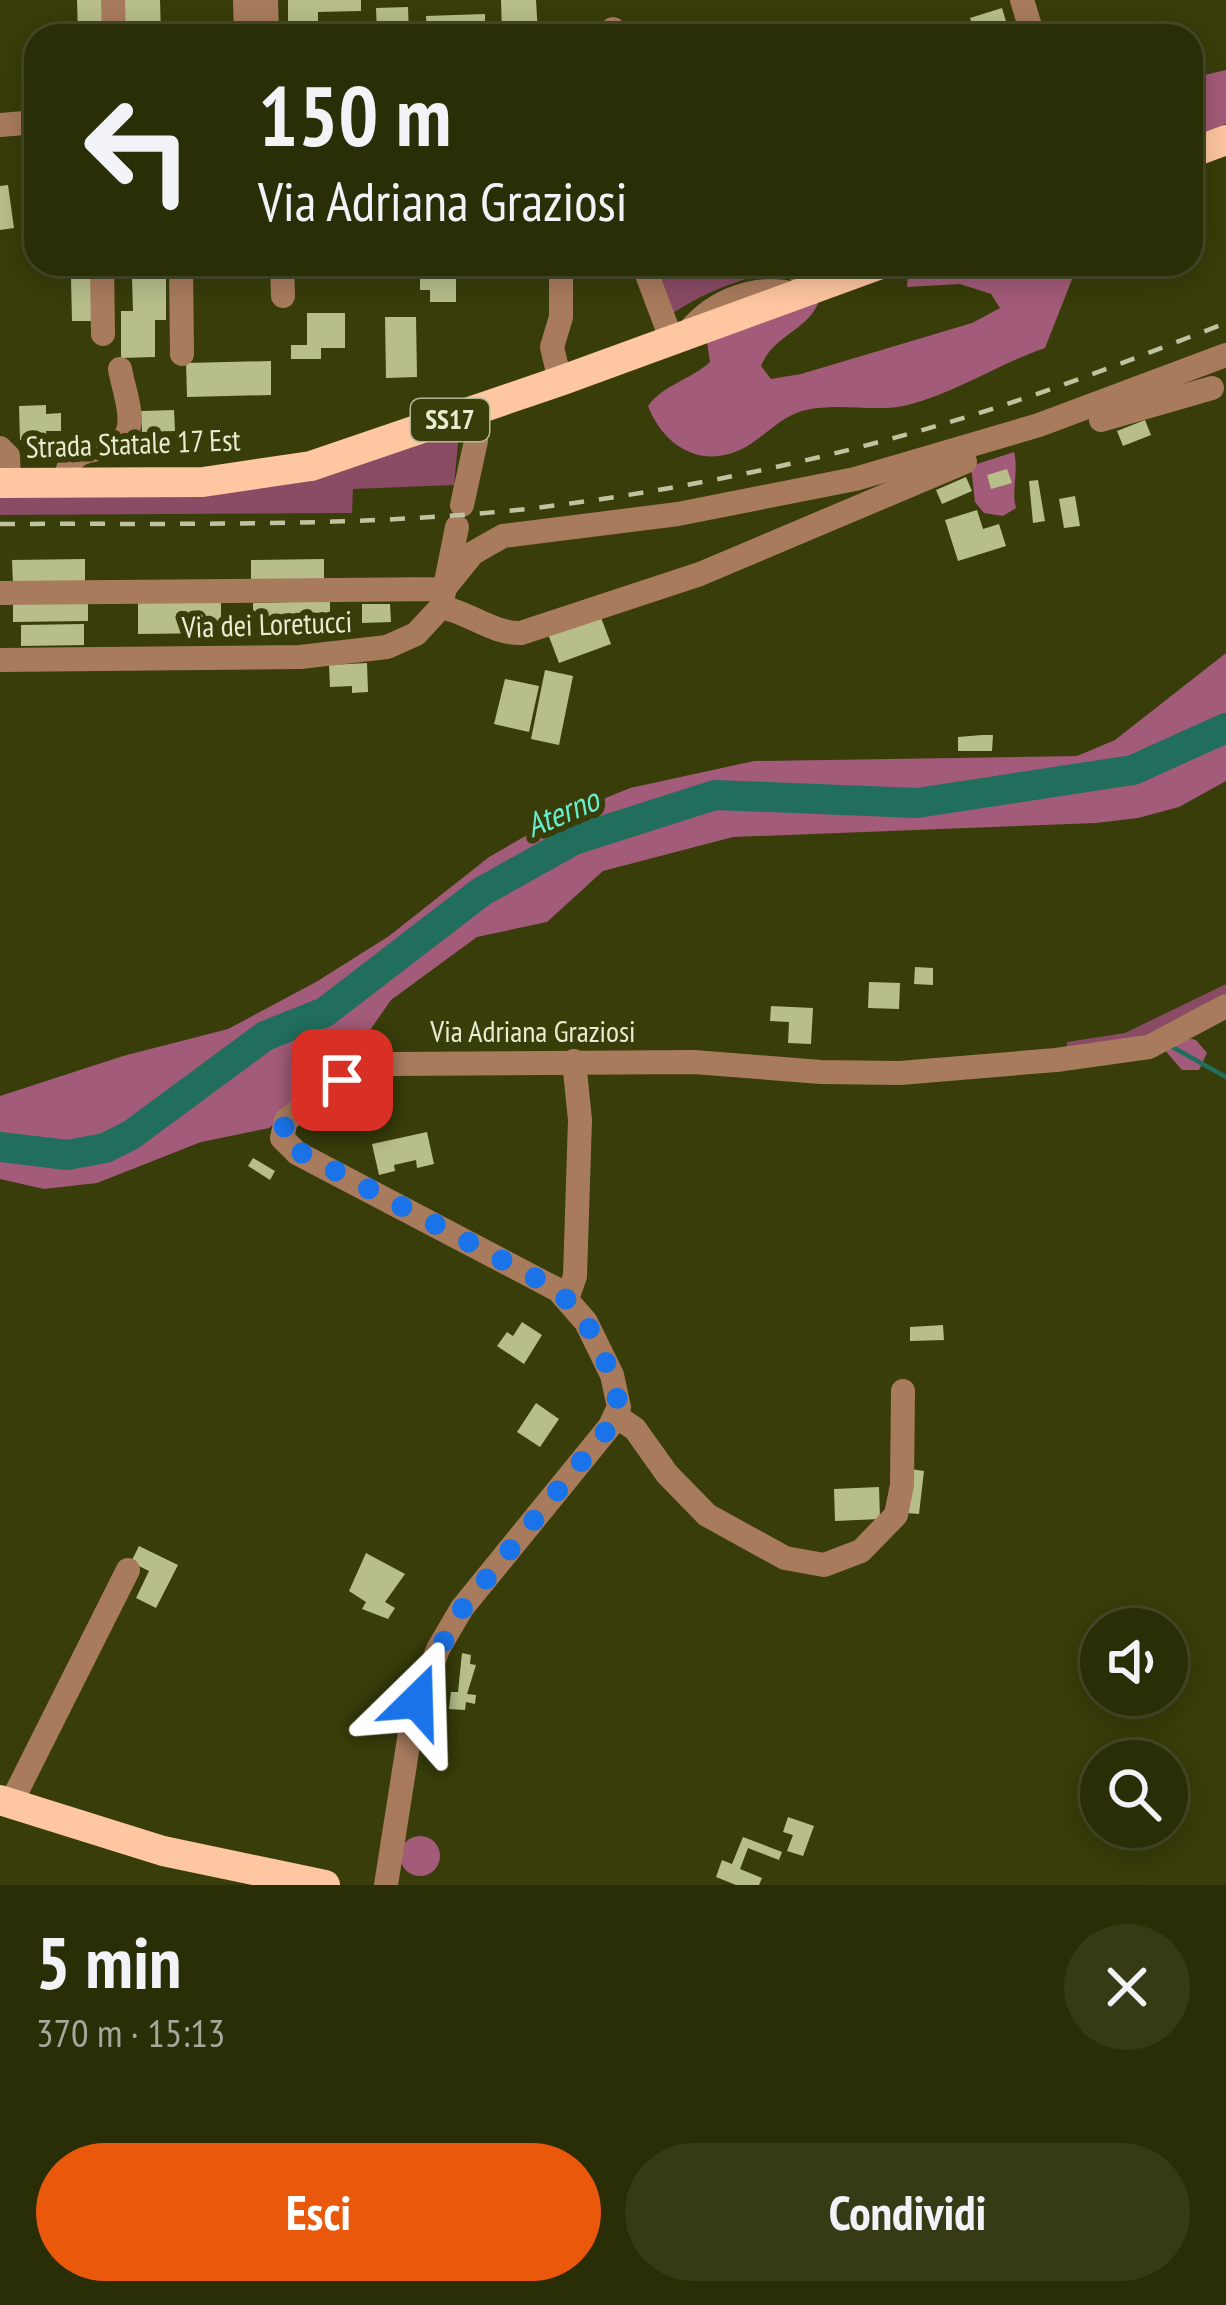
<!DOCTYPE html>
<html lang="it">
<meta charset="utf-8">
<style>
:root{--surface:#2a2e07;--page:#363a15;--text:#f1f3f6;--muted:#a5a89b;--line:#464a28;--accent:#ea580c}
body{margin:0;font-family:"PT Sans Narrow",sans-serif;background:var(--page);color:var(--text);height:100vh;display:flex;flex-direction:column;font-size:45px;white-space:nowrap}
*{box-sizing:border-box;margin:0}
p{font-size:39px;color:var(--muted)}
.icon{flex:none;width:66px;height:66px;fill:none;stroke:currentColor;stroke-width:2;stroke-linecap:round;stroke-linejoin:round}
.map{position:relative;height:1885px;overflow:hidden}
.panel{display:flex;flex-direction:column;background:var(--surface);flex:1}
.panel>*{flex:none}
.hud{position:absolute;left:24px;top:24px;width:1179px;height:252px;border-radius:36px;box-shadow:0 6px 30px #0003,0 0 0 3px var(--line);background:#2a2e07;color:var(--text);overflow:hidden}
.fabs{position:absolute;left:1080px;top:1608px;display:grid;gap:24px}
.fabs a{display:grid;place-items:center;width:108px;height:108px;border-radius:50%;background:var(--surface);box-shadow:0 6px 30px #0003,0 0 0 3px var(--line);font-size:60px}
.pin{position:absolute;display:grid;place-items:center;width:102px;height:102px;color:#fff;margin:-51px;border-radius:24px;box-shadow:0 6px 18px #0006}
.me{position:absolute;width:132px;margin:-66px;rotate:22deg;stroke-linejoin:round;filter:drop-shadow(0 0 9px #0008)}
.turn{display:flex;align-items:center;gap:42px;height:252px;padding:0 36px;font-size:54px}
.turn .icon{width:156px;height:156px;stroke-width:2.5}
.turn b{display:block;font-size:84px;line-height:102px}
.round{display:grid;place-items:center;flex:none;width:126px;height:126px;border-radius:63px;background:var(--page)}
.summary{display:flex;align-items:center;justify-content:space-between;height:204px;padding:0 36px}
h1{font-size:72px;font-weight:600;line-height:90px}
.button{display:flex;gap:24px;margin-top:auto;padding:24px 36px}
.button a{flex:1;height:138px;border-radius:72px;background:var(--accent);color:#fff;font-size:48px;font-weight:600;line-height:138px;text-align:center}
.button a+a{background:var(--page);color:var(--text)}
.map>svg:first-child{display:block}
.green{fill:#8a4b65}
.forest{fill:#a25b78}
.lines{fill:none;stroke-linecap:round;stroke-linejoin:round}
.stream{stroke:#216e5d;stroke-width:4.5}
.river{stroke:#216e5d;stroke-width:30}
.building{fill:#b7be8a}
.minor{stroke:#a97b5d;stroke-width:24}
.major{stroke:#fec6a1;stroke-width:30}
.rail{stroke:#bfc3a2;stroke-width:4.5;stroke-dasharray:15 15;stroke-linecap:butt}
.route{stroke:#1a73e8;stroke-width:21;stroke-dasharray:0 37.8}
.labels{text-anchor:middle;stroke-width:12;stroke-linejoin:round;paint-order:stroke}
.shield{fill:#383d09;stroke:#b3b895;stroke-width:3}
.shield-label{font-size:27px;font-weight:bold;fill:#e8ecd1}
.street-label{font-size:30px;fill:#e8ecd1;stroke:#383d09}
.water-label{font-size:33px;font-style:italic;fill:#66eecd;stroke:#383d09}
</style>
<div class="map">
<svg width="1226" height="1885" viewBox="0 0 1226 1885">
<rect width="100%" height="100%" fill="#383d09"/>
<g class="green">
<path d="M655,264H787L789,270C740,278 713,288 671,314Z"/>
<polygon points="442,429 459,433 454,485 353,489 352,513 0,515 0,488 110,489"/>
<polygon points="1226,984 1226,1000 1138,1044 1066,1052 1067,1042 1125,1033"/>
</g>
<g class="forest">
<polygon points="1226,70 1226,124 1191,137 1191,78"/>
<path d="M925,264H1078L1045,348C998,364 956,393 908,405C875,413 840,402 806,410C778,416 762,442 735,452C695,467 662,442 648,406C663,385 690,380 710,362L707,342L820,299C809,331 774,334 761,366L771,379L801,374L972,323L1000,308L991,294L960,284L907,287L908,270Z"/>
<path d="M1014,452C1019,472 1011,489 1016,508L1003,516L984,513L975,502L971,466Z"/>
<polygon points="1226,653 1226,781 1179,807 1138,818 1096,823 733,837 603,871 547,922 477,937 391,1000 338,1076 269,1128 201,1142 97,1183 44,1189 0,1179 0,1096 123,1056 228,1029 316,982 389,936 489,857 557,818 630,788 754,761 1077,756 1115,740"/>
<polygon points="1184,1037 1196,1040 1207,1053 1199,1070 1182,1070 1163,1048"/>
<circle cx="420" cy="1856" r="20"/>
</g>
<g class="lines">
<polyline class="stream" points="1169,1045 1226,1077"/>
<polyline class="river" points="0,1147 67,1155 105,1148 131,1135 265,1036 325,1012 481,892 574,840 715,795 917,803 1133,770 1226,728"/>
</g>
<g class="building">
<polygon points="77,0 103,0 104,36 78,36"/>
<polygon points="124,0 160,0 161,36 125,36"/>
<polygon points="288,0 361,0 361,11 318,12 318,26 288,26"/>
<polygon points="501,0 536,0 538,34 502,35"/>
<polygon points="408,7 409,36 377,33 376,8"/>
<polygon points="1002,8 1008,28 976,36 970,18"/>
<polygon points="485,14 485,36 427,36 426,16"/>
<polygon points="8,185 14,228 0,230 0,186"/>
<polygon points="301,264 353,264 353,269 341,270 342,279 312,279 312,270 301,270"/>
<polygon points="583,264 620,264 620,265 587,276"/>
<polygon points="420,265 456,265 456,302 430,302 430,290 420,290"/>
<polygon points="71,278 97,278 97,321 72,321"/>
<polygon points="132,278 166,278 166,320 155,320 155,357 121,358 121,311 133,311"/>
<polygon points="307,313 345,313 345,348 321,348 321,359 291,359 291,345 307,345"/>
<polygon points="385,317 416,317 417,377 386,378"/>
<polygon points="271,361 271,395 187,397 186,363"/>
<polygon points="46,405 46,414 61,413 61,431 46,431 47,439 20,440 19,406"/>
<polygon points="174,410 175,431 142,432 141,411"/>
<polygon points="1145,420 1151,435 1123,446 1117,431"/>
<polygon points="1007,469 1012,483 991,489 987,475"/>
<polygon points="966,477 972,491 942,504 936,490"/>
<polygon points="1038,480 1045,521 1033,523 1029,481"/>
<polygon points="1075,496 1080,526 1064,528 1059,499"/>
<polygon points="977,510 983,529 999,524 1006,546 958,561 945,520"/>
<polygon points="85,559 85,582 13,584 12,560"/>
<polygon points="324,559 324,582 251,583 251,560"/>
<polygon points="88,600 88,621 13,622 13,601"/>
<polygon points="330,601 330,634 253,636 253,603"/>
<polygon points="221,602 221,633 138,634 138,603"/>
<polygon points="362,604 390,604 391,622 362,623"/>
<polygon points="600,615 611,644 559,663 548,634"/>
<polygon points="84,624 84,645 21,646 21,625"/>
<polygon points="367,663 368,692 352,693 352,686 330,687 329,665"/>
<polygon points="545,670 573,676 559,745 531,739"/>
<polygon points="505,679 539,686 529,732 494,724"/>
<polygon points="982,735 993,735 992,751 958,751 958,737"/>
<polygon points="915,967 933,968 933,985 914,984"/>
<polygon points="869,982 900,983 899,1009 868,1008"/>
<polygon points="771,1006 813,1008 811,1044 788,1043 789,1022 770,1021"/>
<polygon points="427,1132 434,1164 417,1168 416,1160 394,1165 395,1171 379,1175 372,1144"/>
<polygon points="253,1158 275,1171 270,1180 248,1166"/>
<polygon points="522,1322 542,1335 524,1364 497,1346 507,1332 513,1336"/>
<polygon points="943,1325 944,1340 910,1341 910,1327"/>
<polygon points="536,1403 559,1419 540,1447 517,1432"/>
<polygon points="910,1469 924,1471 919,1514 906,1513"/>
<polygon points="879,1487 880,1519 835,1521 834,1489"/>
<polygon points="139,1546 178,1565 156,1608 136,1598 149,1571 131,1562"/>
<polygon points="366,1553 405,1574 385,1602 395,1608 388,1619 362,1609 366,1602 349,1591"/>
<polygon points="462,1653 471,1655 470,1664 476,1665 467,1694 476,1695 475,1704 466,1702 465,1710 449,1709 451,1692 458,1692"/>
<polygon points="788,1817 814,1826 803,1856 787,1851 793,1835 783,1832"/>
<polygon points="743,1837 782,1852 779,1860 748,1848 740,1869 762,1878 759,1885 736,1885 716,1877 722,1860 732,1864"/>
</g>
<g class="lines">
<g class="minor">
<polyline points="113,0 114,36"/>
<polyline points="245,0 246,36"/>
<polyline points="266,0 267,36"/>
<polyline points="1022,0 1033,36"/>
<polyline points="609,36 613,29"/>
<polyline points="0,125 36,122"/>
<polyline points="102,264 103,334"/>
<polyline points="181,264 182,354"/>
<polyline points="282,264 283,296"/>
<polyline points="643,264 672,341"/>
<polyline points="798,264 807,291"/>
<path d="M688,332C714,300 756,284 795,294"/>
<polyline points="560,381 552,347 561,317 561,267"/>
<polyline points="1101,420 1212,388"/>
<polyline points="0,448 8,456 9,483"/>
<path d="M66,483C67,430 123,465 129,426C132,409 123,387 120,369"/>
<polyline points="462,505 476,441 472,412"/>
<polyline points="0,593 444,589 473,553 503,536 678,514 855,479 1039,425 1226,355"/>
<path d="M441,607C468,612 493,634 521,633L700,574L965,462"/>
<polyline points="0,660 300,657 387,647 416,634 441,607 457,527"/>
<polyline points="567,1299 575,1276 580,1120 574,1061"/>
<polyline points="616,1416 635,1429 667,1474 707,1515 785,1558 824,1565 861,1551 896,1515 902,1485 903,1391"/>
<polyline points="11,1803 128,1570"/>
<polyline points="386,1885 412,1720 438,1649 462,1608 610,1426 619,1407 612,1375 586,1322 558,1290 297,1153 282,1138 286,1120 342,1080 390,1064 694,1062 821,1072 900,1073 1056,1060 1149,1047 1226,1006"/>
</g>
<g class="major">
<polyline points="1191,153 1226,140"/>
<polyline points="0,483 203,482 311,466 560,381 881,264"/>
<polyline points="0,1800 163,1851 325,1885"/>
</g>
<path class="rail" d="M0,524C179,523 357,528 535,508C699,488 865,452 1022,399C1091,376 1158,349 1226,323"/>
</g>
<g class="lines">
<polyline class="route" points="342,1080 293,1113 281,1132 285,1144 558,1290 586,1322 612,1375 619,1407 610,1426 454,1619 417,1701"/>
</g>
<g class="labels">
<rect class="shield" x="411" y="399" width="78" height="42" rx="9"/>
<g class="shield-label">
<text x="450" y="429">SS17</text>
</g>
<g class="street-label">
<text transform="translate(133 444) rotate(-2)" y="10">Strada Statale 17 Est</text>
<text transform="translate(267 625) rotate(-2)" y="10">Via dei Loretucci</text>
<text x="533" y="1042">Via Adriana Graziosi</text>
</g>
<g class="water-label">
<text transform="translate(562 812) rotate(-23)" y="12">Aterno</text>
</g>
</g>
</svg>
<div class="fabs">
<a><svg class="icon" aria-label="sound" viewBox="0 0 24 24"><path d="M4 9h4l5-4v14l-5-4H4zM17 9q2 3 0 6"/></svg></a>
<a><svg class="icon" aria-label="search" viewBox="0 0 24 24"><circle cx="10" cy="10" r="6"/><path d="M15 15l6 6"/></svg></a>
</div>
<div class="pin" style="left:342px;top:1080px;background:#d93025"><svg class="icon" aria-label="arrive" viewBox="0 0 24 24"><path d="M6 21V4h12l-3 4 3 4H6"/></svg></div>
<svg class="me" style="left:417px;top:1701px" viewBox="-20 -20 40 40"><path d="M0-17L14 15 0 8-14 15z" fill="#1a73e8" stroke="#fff" stroke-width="4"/></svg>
<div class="hud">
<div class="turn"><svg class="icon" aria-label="left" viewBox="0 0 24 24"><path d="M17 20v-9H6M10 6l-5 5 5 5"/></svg><div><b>150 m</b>Via Adriana Graziosi</div></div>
</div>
</div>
<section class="panel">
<div class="summary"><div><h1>5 min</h1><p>370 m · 15:13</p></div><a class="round"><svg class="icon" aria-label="close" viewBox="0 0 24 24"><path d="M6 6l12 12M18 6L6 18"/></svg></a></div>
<div class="button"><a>Esci</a><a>Condividi</a></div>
</section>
